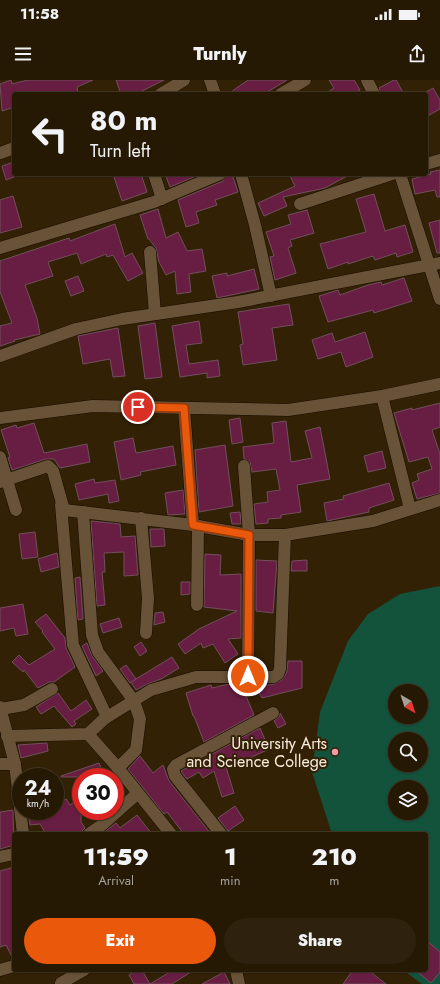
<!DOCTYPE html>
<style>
:root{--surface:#261904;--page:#2e220e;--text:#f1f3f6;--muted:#a4a09a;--line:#423826;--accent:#ea580c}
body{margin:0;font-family:Jost,sans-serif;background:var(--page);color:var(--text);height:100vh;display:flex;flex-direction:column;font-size:15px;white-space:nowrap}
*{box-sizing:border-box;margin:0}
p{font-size:13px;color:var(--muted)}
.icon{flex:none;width:22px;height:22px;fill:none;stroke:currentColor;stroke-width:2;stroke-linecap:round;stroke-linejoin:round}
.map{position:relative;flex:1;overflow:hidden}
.panel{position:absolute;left:12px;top:752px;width:416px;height:140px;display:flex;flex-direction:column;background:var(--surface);border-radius:4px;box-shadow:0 1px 3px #0004,0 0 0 1px var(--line)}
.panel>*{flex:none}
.top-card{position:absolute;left:12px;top:12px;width:416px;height:84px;border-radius:4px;box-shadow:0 1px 3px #0004,0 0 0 1px var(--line);background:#261904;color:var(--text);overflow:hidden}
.needle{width:26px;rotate:141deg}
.controls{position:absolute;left:388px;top:604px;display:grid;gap:8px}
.controls a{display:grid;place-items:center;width:40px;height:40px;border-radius:50%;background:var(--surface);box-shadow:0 1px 3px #0004,0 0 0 1px var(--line);font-size:20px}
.speed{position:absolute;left:12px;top:688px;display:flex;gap:8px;font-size:20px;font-weight:700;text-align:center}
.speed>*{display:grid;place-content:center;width:52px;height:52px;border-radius:50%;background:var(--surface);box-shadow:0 1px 3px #0004,0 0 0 1px var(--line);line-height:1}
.speed small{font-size:10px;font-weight:400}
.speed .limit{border:6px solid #d22;background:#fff;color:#111}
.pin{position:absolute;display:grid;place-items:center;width:34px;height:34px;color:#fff;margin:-17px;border:2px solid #fff;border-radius:50%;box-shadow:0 1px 4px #0007}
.me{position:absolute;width:44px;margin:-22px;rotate:0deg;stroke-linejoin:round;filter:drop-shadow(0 0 3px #0008)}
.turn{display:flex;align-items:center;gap:14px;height:84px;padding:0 12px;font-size:18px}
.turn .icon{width:52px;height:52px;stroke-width:2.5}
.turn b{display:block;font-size:28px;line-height:34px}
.eta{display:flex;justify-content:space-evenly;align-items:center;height:68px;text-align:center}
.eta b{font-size:24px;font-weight:800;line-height:28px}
.primary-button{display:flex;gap:8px;margin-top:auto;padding:8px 12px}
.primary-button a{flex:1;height:46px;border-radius:24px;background:var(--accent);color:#fff;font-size:16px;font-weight:800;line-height:46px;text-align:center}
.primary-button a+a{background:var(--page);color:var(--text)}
.status{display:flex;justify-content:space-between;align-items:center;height:28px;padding:0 20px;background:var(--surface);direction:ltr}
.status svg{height:11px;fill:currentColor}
header{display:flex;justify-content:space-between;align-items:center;height:52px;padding:0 12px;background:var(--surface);font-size:18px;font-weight:800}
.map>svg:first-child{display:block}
.pitch{fill:#13523b;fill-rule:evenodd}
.building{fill:#681e43;stroke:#714f5d}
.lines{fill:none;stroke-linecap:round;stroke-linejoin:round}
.minor-casing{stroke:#180b00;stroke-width:13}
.minor{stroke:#685338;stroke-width:12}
.route-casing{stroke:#983908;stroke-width:10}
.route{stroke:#ea580c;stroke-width:7}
.poi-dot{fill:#f39aa8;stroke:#332105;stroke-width:1.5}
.labels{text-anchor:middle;stroke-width:4;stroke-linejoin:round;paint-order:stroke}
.poi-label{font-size:16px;fill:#f8ecdc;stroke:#332105;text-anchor:end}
</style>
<div class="status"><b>11:58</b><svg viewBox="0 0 49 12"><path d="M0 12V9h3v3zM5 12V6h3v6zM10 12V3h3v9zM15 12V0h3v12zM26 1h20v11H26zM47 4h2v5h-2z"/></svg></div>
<header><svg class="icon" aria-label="menu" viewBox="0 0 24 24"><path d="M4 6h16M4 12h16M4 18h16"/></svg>Turnly<svg class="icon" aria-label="share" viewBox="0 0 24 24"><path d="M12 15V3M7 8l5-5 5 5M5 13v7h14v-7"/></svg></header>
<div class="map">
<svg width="440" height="904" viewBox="0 0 440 904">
<rect width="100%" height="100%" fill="#332105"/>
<path class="pitch" d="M440,506V904H422L403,890H426V754H332L312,692L320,632L348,561L368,534L400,514ZM395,611H421V637H395ZM395,659H421V685H395ZM395,707H421V733H395Z"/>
<g class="building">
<polygon points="11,0 12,4 28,0 93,0 77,7 78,14 14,14 14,27 2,31 0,4"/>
<polygon points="116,0 164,0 136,14 121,14"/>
<polygon points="248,0 287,0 264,14 228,14"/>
<polygon points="329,0 354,0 360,10 353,14 325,14 334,8"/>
<polygon points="394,0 396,0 404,14 381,14 379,8"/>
<polygon points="433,8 440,20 440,29 426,37 426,12"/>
<polygon points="14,82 14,97 6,100 2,86"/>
<polygon points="440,90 440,117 437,117 435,110 415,114 412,99 431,94 430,92"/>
<polygon points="113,94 141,94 147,112 122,121"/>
<polygon points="165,94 201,94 170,107"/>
<polygon points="227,94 232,94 238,112 215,120 217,125 196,132 199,143 186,147 178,120 223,101"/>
<polygon points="289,94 351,94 325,108 283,117 287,126 264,136 258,123 295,106"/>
<polygon points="374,114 385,151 405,145 413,172 397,177 396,173 375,180 373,176 348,184 348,182 328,189 320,164 366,152 356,119"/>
<polygon points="13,116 22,147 0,153 0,120"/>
<polygon points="158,129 166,158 178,152 187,171 202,169 206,191 189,194 191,212 177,214 175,191 166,195 159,182 156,168 149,159 148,159 140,135"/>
<polygon points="307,130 314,153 290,160 292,166 288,168 296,193 275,200 270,177 274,176 266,152 291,144 288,135"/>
<polygon points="440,140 440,173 437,173 429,143"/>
<polygon points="115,144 125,177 132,173 143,193 128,201 113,175 107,177 106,174 81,184 77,173 48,182 53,196 25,205 37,238 40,254 14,260 15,261 0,266 0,246 12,243 0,212 0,181 69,158 70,161"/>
<polygon points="254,189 259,209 217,218 212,196 227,193 227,196"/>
<polygon points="78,196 84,211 71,216 65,201"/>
<polygon points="404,198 412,221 374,233 373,230 328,242 319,216 338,210 340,215 368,205 381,202 382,205"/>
<polygon points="289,224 293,245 272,248 277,280 243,285 240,265 243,264 238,232"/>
<polygon points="199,241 202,263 186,265 189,284 218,280 220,296 207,298 207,293 180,297 172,246"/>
<polygon points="155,243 162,297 145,299 138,246"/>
<polygon points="118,248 125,296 113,297 110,279 83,284 78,256"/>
<polygon points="365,252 373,277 346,287 341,272 318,279 312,260 332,253 335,262"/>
<polygon points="440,323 440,347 432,350 440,374 440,413 417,419 412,403 419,400 417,394 432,389 428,377 409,382 394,333 412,328 412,330"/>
<polygon points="240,338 243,362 232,364 229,340"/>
<polygon points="286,341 291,382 312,378 305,351 320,347 330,399 297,405 301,432 281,435 281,438 268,439 268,443 256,444 254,424 268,422 267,412 280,410 276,389 252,392 250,382 244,379 243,367 274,363 272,343"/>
<polygon points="34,343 44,373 87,364 90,382 60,388 54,379 46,379 12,390 8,378 10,377 1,350 16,345 17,348"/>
<polygon points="133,358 136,373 173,366 176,385 140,392 141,395 121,400 114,362"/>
<polygon points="225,365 233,426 199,432 195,370"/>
<polygon points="382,371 386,388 368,392 364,376"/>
<polygon points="94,399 95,403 115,400 119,421 109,423 108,414 79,420 75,404"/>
<polygon points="389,403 394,420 369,428 369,432 327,441 324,423 344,419 343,416"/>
<polygon points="183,410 185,434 168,435 165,413"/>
<polygon points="240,432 241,444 232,444 230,433"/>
<polygon points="91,441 120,444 121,457 135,456 138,495 124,496 124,472 104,473 105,492 102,492 105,525 97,526"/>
<polygon points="150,449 164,449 165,466 151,467"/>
<polygon points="35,452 38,477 22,479 19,454"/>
<polygon points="57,473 59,487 41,492 38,479"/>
<polygon points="205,474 221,475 220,495 241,494 241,558 228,559 238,574 225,583 213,564 203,568 201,563 185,574 178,564 199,549 237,531 204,527"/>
<polygon points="256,480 277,481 273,533 256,531"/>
<polygon points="307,480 307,491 291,491 292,481"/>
<polygon points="80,497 83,539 78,540 75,498"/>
<polygon points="181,502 190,502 190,514 181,515"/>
<polygon points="23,524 28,554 16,556 14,548 0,551 0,528"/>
<polygon points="163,532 165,542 154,545 155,533"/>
<polygon points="46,534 65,558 66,568 75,587 54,602 49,602 38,608 24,590 23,592 12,582 19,575 29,585 55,569 42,552 43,551 35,542"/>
<polygon points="119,538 122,547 103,553 100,544"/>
<polygon points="141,562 147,571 140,576 134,567"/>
<polygon points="87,563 92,576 103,591 96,596 82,566"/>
<polygon points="172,577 179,588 161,599 147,604 136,610 131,602"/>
<polygon points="288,581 302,581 302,608 262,618 255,607 274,604 282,600 287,592"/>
<polygon points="126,585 136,599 130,603 120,589"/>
<polygon points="229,604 241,604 254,635 204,662 194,636 193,636 186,613 211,605 212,608"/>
<polygon points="58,613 71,631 86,620 92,629 74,641 76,644 72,647 54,626 41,634 36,627"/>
<polygon points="280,633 286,644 278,648 274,641 279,637"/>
<polygon points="260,648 269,669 248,679 226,687 234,713 222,717 214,691 203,698 199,692 187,699 182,693 181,691"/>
<polygon points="47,663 48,671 21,678 18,665"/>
<polygon points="140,676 153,693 163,685 169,701 211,754 184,754 167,732 164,734 128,689"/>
<polygon points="99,683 104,697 61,697 61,696"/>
<polygon points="81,717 81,742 85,748 79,754 46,754 40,744 30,745 28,731 55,731 55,726 66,719 70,725"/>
<polygon points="235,726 244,740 228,751 218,738"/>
<polygon points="13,730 14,765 0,769 0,732"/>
<polygon points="137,735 152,754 102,754 116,743 120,748"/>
<polygon points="14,787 14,879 13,879 6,865 0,867 0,791"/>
<polygon points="426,860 440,872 440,892 431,903 415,890 426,890"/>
<polygon points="137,890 142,890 150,904 173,890 194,890 172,904 134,904 129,895"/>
<polygon points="353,890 368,890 386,904 343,904"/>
<polygon points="224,892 230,904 202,904"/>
</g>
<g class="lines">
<g class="minor-casing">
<g id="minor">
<polyline points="210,0 215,14"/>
<polyline points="367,0 374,14"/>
<polyline points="161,14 184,0"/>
<polyline points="281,14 305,0"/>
<polyline points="0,73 14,68"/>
<polyline points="426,84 440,80"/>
<polyline points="154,94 162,119"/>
<polyline points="241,94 255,145 271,216"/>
<polyline points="400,94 440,219"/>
<polyline points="300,124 392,94"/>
<polyline points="0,168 154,122 220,94"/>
<polyline points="150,172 155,234"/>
<polyline points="0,276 76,249 122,239 238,222 440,183"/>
<polyline points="382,316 410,429"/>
<polyline points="184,328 193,445"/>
<polyline points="0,338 93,326 288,330 382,316 440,304"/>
<polyline points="0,377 16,430"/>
<polyline points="244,386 249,455 248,596"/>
<polyline points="0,402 48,386 53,391 64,430 193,445 249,455 285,455 373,441 440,420"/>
<polyline points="61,425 73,565 107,637"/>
<polyline points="83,432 92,555 98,572 134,621 140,639 136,670 118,688"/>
<polyline points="141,438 148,518 146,553"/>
<polyline points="197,525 198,446"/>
<polyline points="0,627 15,684 0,684"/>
<polyline points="1,629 24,625 52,609"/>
<polyline points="88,654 118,688 171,754"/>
<polyline points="7,656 88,654 104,639 151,610 196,597 274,597 278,594 280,589 285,455"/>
<polyline points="15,684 23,754"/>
<polyline points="89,754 102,745 138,713"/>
<polyline points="221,754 175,696 173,689 176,685 273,633"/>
<polyline points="0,777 14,774"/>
<polyline points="0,890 14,886"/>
<polyline points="236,890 239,904"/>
<polyline points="61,903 84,890"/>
</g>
</g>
<use href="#minor" class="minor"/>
</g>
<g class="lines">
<g class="route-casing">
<polyline id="route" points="138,327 184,328 193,445 249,455 248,596"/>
</g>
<use href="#route" class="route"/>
</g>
<circle class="poi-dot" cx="335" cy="672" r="4"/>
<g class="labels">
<g class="poi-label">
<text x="327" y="669">University Arts<tspan x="327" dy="18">and Science College</tspan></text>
</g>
</g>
</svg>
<div class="controls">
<a><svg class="needle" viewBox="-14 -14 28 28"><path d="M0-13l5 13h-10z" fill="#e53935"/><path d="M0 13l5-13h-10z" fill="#a4a09a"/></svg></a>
<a><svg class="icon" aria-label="search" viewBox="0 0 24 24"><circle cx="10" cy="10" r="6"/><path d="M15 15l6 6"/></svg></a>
<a><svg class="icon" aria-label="layers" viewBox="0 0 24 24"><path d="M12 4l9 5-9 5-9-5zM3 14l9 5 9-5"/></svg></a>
</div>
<div class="speed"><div>24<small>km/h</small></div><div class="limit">30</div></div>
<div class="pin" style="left:138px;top:327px;background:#d93025"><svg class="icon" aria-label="arrive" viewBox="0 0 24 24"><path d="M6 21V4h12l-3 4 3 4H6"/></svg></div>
<svg class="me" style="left:248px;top:596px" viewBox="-20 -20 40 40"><circle r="17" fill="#ea580c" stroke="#fff" stroke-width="3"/><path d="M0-11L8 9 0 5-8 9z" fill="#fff"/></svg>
<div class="top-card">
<div class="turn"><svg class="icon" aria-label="left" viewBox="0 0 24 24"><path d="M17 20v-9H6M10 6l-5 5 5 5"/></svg><div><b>80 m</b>Turn left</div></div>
</div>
<section class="panel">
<div class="eta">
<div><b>11:59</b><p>Arrival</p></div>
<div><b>1</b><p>min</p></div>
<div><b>210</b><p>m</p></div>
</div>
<div class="primary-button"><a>Exit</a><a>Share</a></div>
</section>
</div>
